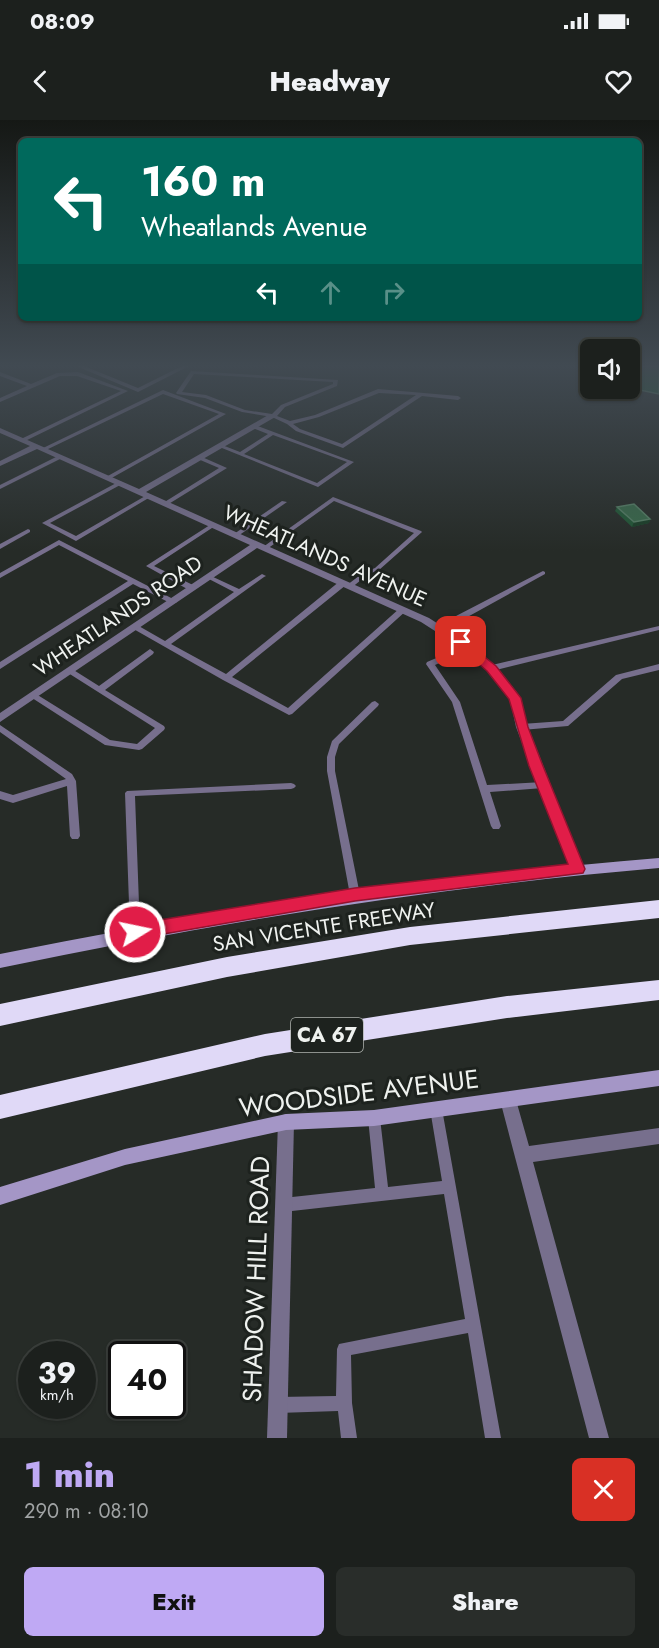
<!DOCTYPE html>
<meta charset="utf-8">
<style>
:root{--surface:#1c201d;--page:#292d2a;--text:#f1f3f6;--muted:#a0a3a4;--line:#3a3e3b;--accent:#bfa9f4}
body{margin:0;font-family:Jost,sans-serif;background:var(--page);color:var(--text);height:100vh;display:flex;flex-direction:column;font-size:22px;white-space:nowrap}
*{box-sizing:border-box;margin:0}
p{font-size:20px;color:var(--muted)}
.icon{flex:none;width:33px;height:33px;fill:none;stroke:currentColor;stroke-width:2;stroke-linecap:round;stroke-linejoin:round}
.map{position:relative;height:1318px;overflow:hidden}
.sheet{display:flex;flex-direction:column;background:var(--surface);flex:1}
.sheet>*{flex:none}
.top-card{position:absolute;left:18px;top:18px;width:624px;height:183px;border-radius:9px;box-shadow:0 2px 4px #0004,0 0 0 2px var(--line);background:#00695c;color:#fff;overflow:hidden}
.tools{position:absolute;left:580px;top:219px;display:grid;gap:12px}
.tools a{display:grid;place-items:center;width:60px;height:60px;border-radius:9px;background:var(--surface);box-shadow:0 2px 4px #0004,0 0 0 2px var(--line);font-size:30px}
.speed{position:absolute;left:18px;top:1221px;display:flex;gap:12px;font-size:30px;font-weight:700;text-align:center}
.speed>*{display:grid;place-content:center;width:78px;height:78px;border-radius:50%;background:var(--surface);box-shadow:0 2px 4px #0004,0 0 0 2px var(--line);line-height:1}
.speed small{font-size:15px;font-weight:400}
.speed .limit{border:3px solid #111;border-radius:9px;background:#fff;color:#111}
.pin{position:absolute;display:grid;place-items:center;width:51px;height:51px;color:#fff;margin:-26px;border-radius:12px;box-shadow:0 3px 9px #0006}
.me{position:absolute;width:66px;margin:-33px;rotate:80deg;stroke-linejoin:round;filter:drop-shadow(0 0 4px #0008)}
.turn{display:flex;align-items:center;gap:21px;height:126px;padding:0 24px;font-size:27px}
.turn .icon{width:78px;height:78px;stroke-width:2.5}
.turn b{display:block;font-size:42px;line-height:51px}
.lanes{display:flex;align-items:center;height:57px;padding:0 24px;background:#0003;justify-content:center;gap:30px;direction:ltr}
.lanes .off{opacity:.35}
.round{display:grid;place-items:center;flex:none;width:63px;height:63px;border-radius:9px;background:var(--page)}
.summary{display:flex;align-items:center;justify-content:space-between;height:102px;padding:0 24px}
h1{font-size:36px;font-weight:800;line-height:45px;color:var(--accent)}
.primary-button{display:flex;gap:12px;margin-top:auto;padding:12px 24px}
.primary-button a{flex:1;height:69px;border-radius:9px;background:var(--accent);color:#111;font-size:24px;font-weight:800;line-height:69px;text-align:center}
.primary-button a+a{background:var(--page);color:var(--text)}
.status{display:flex;justify-content:space-between;align-items:center;height:42px;padding:0 30px;background:var(--surface);direction:ltr}
.status svg{height:16px;fill:currentColor}
header{display:flex;justify-content:space-between;align-items:center;height:78px;padding:0 24px;background:var(--surface);font-size:27px;font-weight:800}
.map>svg:first-child{display:block}
.water{fill:#1a6537;stroke:#5a8f6e;stroke-width:1.5}
.lines{fill:none;stroke-linecap:round;stroke-linejoin:round}
.lane{fill:#776f8d;fill-rule:evenodd}
.street{fill:#776f8d;fill-rule:evenodd}
.secondary{fill:#a496c6;fill-rule:evenodd}
.highway{fill:#e0d9f7;fill-rule:evenodd}
.wall{fill:#215635}
.shaded-wall{fill:#1a3e27}
.building{fill:#386749;stroke:#547c63;stroke-width:1.5}
.route{fill:#e11d48;stroke:#92132f;stroke-width:1.5}
.labels{text-anchor:middle;stroke-width:6;stroke-linejoin:round;paint-order:stroke}
.shield{fill:#1d221e;stroke:#b0b4b0;stroke-width:1.5}
.shield-label{font-size:20px;font-weight:bold;fill:#eff2ef}
.street-label{font-size:21px;fill:#eff2ef;stroke:#1d221e}
.near-street-label{font-size:26px;fill:#eff2ef;stroke:#1d221e}
</style>
<div class="status"><b>08:09</b><svg viewBox="0 0 49 12"><path d="M0 12V9h3v3zM5 12V6h3v6zM10 12V3h3v9zM15 12V0h3v12zM26 1h20v11H26zM47 4h2v5h-2z"/></svg></div>
<header><svg class="icon" aria-label="back" viewBox="0 0 24 24"><path d="M15 5l-7 7 7 7"/></svg>Headway<svg class="icon" aria-label="heart" viewBox="0 0 24 24"><path d="M12 20l-8-8c-3-5 5-10 8-4 3-6 11-1 8 4z"/></svg></header>
<div class="map">
<svg width="659" height="1318" viewBox="0 0 659 1318">
<rect width="100%" height="100%" fill="#262b27"/>
<polygon class="water" points="630,246 659,246 659,274 630,268"/>
<g class="lines">
<g class="lane">
<polygon points="76,246 84,246 138,268 182,246 189,246 138,272"/>
<path d="M191,251L338,260L337,266L285,287L277,296L290,301L315,295L378,269L458,276L461,278L458,280L422,276L343,328L296,311L287,304L272,297L242,292L205,278L177,274L176,273ZM194,254L333,262V264L281,285L272,294L245,290L206,275L182,272ZM379,273L416,275L342,324L300,309L293,304L319,297Z"/>
<polygon points="0,252 31,264 57,253 78,252 128,271 23,322 21,321 21,319 121,271 77,256 60,256 0,282 0,278 27,266 0,256"/>
<polygon points="163,270 226,294 108,360 106,359 106,357 219,294 163,274 46,330 41,329"/>
<path d="M255,305L354,342L318,367L217,326L222,325L240,332L268,314L253,308L252,307ZM273,315L347,342L317,363L244,334Z"/>
<polygon points="60,335 63,337 62,338 0,369 0,365"/>
<polygon points="198,337 202,337 227,348 167,385 163,385 163,383 219,348 198,339"/>
<polygon points="120,361 123,363 122,364 50,403 76,416 147,375 152,376 76,421 42,403"/>
<polygon points="333,377 421,411 422,412 379,450 367,455 350,469 346,467 347,465 363,453 375,448 414,413 334,381 267,429 263,429 263,427"/>
<polygon points="282,381 287,382 238,416 234,416 234,414"/>
<polygon points="213,403 216,405 215,406 154,446 195,466 195,470 189,470 146,446"/>
<polygon points="28,409 30,410 30,412 0,429 0,424"/>
<polygon points="59,420 177,481 176,483 170,483 133,464 0,549 0,542 128,461 59,425 0,458 0,453"/>
<polygon points="543,451 545,452 545,454 462,500 445,512 439,512 438,510 456,496"/>
<polygon points="262,454 266,456 264,457 171,524 226,554 340,461 346,461 346,465 232,557 288,588 400,488 406,488 407,490 292,594 289,595 223,560 130,507 134,505 137,505 165,521 234,472 207,458 207,456 211,456 239,469"/>
<polygon points="659,506 659,510 492,551 488,548 492,545"/>
<polygon points="467,525 470,525 471,527 470,529 435,545 460,582 487,665 543,662 546,663 548,665 546,667 543,668 490,672 501,706 499,709 493,709 491,706 452,582 426,544 427,542"/>
<polygon points="150,529 154,532 153,534 105,570 164,606 165,608 164,610 142,629 139,630 105,625 29,576 30,574 36,574 110,620 137,624 155,608 65,551 69,548 72,549 99,566"/>
<polygon points="659,544 659,550 622,559 568,606 522,610 518,607 522,604 563,601 616,555"/>
<polygon points="375,581 379,584 378,586 339,624 335,637 335,651 360,775 359,778 355,779 351,778 350,775 327,651 327,637 332,621 372,582"/>
<polygon points="0,605 72,654 76,661 80,716 78,719 72,719 70,716 67,666 13,683 0,679 0,671 13,675 66,659 0,612"/>
<polygon points="291,663 294,664 296,666 294,668 291,669 135,676 140,811 139,814 135,816 131,814 130,811 125,673 127,671"/>
<polygon points="436,983 440,985 442,989 501,1318 485,1318 468,1213 351,1235 352,1283 357,1318 341,1318 338,1291 278,1293 273,1290 270,1285 273,1280 278,1277 336,1276 337,1229 339,1224 465,1199 444,1074 283,1092 278,1090 276,1085 278,1080 283,1078 375,1068 368,998 370,994 374,992 378,994 380,998 388,1067 442,1061 430,989 432,985"/>
</g>
<g class="street">
<polygon points="270,294 277,296 146,372 429,498 471,525 496,546 519,575 528,607 584,749 582,753 577,754 572,753 570,749 516,607 510,579 488,550 463,529 421,502 257,428 0,602 0,593 250,425 37,329 0,346 0,341 30,326 0,313 0,308 139,369"/>
<polygon points="508,972 514,974 516,980 529,1026 659,1008 659,1024 533,1042 609,1318 589,1318 500,980 502,974"/>
<polygon points="286,994 292,996 294,1002 287,1318 267,1318 278,1002 280,996"/>
</g>
<g class="secondary">
<path d="M659,738V748C437,767 218,802 0,848V834C218,790 437,756 659,738Z"/>
<polygon points="659,950 659,966 374,1006 286,1010 125,1045 0,1085 0,1067 125,1029 286,994 374,990"/>
</g>
<g class="highway">
<polygon points="659,780 659,798 410,825 227,857 0,906 0,884 227,837 410,807"/>
<polygon points="659,860 659,880 507,898 265,936 0,999 0,975 265,914 507,876"/>
</g>
</g>
<polygon class="wall" points="617,387 650,399 649,403 632,407 615,391"/>
<polygon class="shaded-wall" points="650,399 649,403 632,407 634,402"/>
<polygon class="building" points="634,384 650,399 634,402 617,387"/>
<linearGradient id="sky" x2="0" y2="1"><stop stop-color="#151815"/><stop offset="0.57" stop-color="#414a52"/><stop offset="1" stop-color="#414a52" stop-opacity="0"/></linearGradient>
<rect width="659" height="431" fill="url(#sky)"/>
<polygon class="route" points="461,518 496,546 521,578 528,607 543,646 585,749 583,753 355,781 135,819 130,816 127,812 130,807 135,804 355,768 568,744 529,646 509,579 487,551 457,525 457,520"/>
<g class="labels">
<rect class="shield" x="291" y="898" width="72" height="34" rx="4.5"/>
<g class="shield-label">
<text x="327" y="922">CA 67</text>
</g>
<g class="street-label">
<text transform="translate(325 436) rotate(24)" y="7">WHEATLANDS AVENUE</text>
<text transform="translate(118 496) rotate(-34)" y="7">WHEATLANDS ROAD</text>
<text transform="translate(324 807) rotate(-9)" y="7">SAN VICENTE FREEWAY</text>
</g>
<g class="near-street-label">
<text transform="translate(359 973) rotate(-7)" y="9">WOODSIDE AVENUE</text>
<text transform="translate(256 1159) rotate(-88)" y="9">SHADOW HILL ROAD</text>
</g>
</g>
</svg>
<div class="tools">
<a><svg class="icon" aria-label="sound" viewBox="0 0 24 24"><path d="M4 9h4l5-4v14l-5-4H4zM17 9q2 3 0 6"/></svg></a>
</div>
<div class="speed"><div>39<small>km/h</small></div><div class="limit">40</div></div>
<div class="pin" style="left:461px;top:522px;background:#d93025"><svg class="icon" aria-label="arrive" viewBox="0 0 24 24"><path d="M6 21V4h12l-3 4 3 4H6"/></svg></div>
<svg class="me" style="left:135px;top:812px" viewBox="-20 -20 40 40"><circle r="17" fill="#e11d48" stroke="#fff" stroke-width="3"/><path d="M0-11L8 9 0 5-8 9z" fill="#fff"/></svg>
<div class="top-card">
<div class="turn"><svg class="icon" aria-label="left" viewBox="0 0 24 24"><path d="M17 20v-9H6M10 6l-5 5 5 5"/></svg><div><b>160 m</b>Wheatlands Avenue</div></div>
<div class="lanes"><svg class="icon" aria-label="left" viewBox="0 0 24 24"><path d="M17 20v-9H6M10 6l-5 5 5 5"/></svg><svg class="icon off" aria-label="ahead" viewBox="0 0 24 24"><path d="M12 20V5M6 11l6-6 6 6"/></svg><svg class="icon off" aria-label="right" viewBox="0 0 24 24"><path d="M7 20v-9h11M14 6l5 5-5 5"/></svg></div>
</div>
</div>
<section class="sheet">
<div class="summary"><div><h1>1 min</h1><p>290 m · 08:10</p></div><a class="round" style="background:#d93025;color:#fff"><svg class="icon" aria-label="close" viewBox="0 0 24 24"><path d="M6 6l12 12M18 6L6 18"/></svg></a></div>
<div class="primary-button"><a>Exit</a><a>Share</a></div>
</section>
